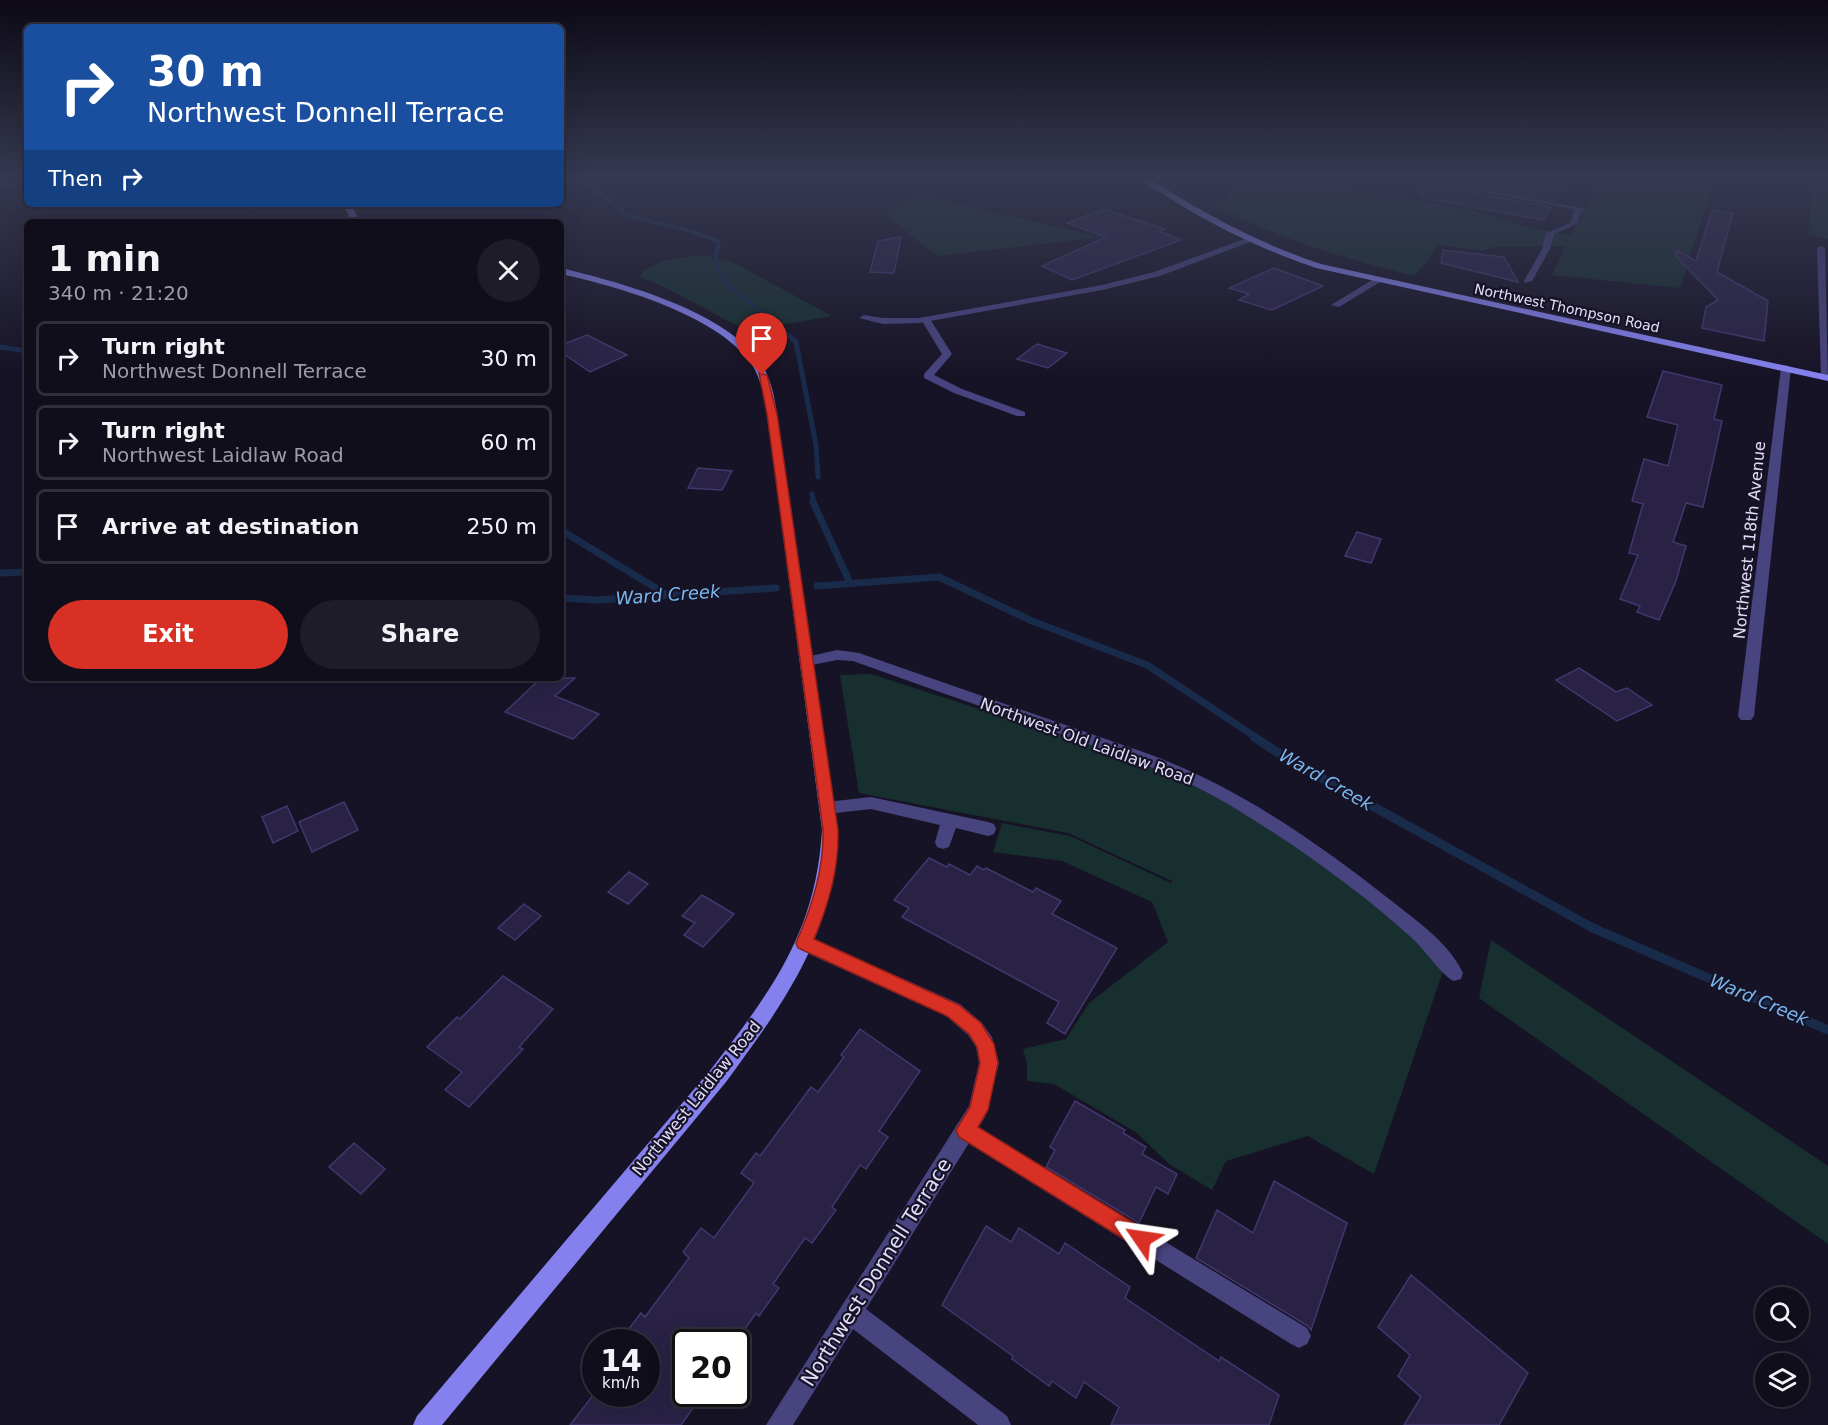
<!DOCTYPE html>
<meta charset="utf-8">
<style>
:root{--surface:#110e1c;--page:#1e1c29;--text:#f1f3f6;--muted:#9c9ca3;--line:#302e3b;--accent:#d93025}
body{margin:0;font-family:"DejaVu Sans",sans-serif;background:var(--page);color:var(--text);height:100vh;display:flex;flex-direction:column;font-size:22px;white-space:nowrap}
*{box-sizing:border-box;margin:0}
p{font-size:20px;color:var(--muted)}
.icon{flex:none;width:33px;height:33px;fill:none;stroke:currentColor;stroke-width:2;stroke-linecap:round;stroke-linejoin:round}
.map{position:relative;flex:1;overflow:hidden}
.sheet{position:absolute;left:24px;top:219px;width:540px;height:462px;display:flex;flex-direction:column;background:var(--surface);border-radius:9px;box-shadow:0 6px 24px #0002,0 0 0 2px var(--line)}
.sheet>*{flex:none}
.banner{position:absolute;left:24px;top:24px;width:540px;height:183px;border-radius:9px;box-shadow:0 6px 24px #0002,0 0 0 2px var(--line);background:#1a4fa0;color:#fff;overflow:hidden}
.buttons{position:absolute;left:1755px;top:1287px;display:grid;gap:12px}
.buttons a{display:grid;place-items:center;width:54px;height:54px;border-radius:50%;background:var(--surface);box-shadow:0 6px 24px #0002,0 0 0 2px var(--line);font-size:30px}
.speed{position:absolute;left:582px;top:1329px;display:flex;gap:12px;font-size:30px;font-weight:700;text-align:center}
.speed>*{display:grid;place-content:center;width:78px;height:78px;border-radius:50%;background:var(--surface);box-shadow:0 6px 24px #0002,0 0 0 2px var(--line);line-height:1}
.speed small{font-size:15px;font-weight:400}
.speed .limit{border:3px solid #111;border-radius:9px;background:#fff;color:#111}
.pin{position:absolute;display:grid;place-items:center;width:51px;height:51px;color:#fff;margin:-62px -26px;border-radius:50% 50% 50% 0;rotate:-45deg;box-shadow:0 0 6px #0007}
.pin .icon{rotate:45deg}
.me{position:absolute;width:66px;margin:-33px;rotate:302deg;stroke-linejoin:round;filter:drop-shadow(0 0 4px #0008)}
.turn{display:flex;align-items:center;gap:21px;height:126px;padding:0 24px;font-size:27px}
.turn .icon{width:78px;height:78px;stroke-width:2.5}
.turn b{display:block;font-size:42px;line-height:51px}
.then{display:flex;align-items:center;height:57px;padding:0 24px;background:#0003;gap:12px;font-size:22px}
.round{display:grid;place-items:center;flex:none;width:63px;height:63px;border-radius:32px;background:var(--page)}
.head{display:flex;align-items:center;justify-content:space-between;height:102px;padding:0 24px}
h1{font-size:36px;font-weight:700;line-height:45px}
.cta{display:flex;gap:12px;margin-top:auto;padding:12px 24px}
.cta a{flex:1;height:69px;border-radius:36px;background:var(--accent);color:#fff;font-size:24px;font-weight:700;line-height:69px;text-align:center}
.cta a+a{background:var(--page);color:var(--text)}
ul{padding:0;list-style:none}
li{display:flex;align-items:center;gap:18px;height:75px;margin:0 12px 9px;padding:0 12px;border:3px solid var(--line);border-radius:9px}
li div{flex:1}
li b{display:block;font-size:22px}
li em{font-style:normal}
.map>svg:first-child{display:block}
.green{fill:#172f2f}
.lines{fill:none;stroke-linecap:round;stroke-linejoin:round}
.stream-far3{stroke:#182b4a;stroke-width:4}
.stream-far2{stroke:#182b4a;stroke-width:5}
.stream-far1{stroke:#182b4a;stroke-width:7}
.stream{stroke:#182b4a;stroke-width:9}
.building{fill:#292245;stroke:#42376e;stroke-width:1.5}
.lane{fill:#47447f;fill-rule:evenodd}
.street{fill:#47447f;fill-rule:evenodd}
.secondary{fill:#8481ee;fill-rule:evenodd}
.route{fill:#d93025;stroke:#8d1f18;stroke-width:1.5}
.labels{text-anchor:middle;stroke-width:4.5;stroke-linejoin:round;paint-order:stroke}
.far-street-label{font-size:14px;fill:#e1ddfa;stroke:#171326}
.street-label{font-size:16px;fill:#e1ddfa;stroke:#171326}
.water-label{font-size:18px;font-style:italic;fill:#79b6ed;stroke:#171326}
.near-street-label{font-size:20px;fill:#e1ddfa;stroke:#171326}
</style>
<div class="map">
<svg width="1828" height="1425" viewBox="0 0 1828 1425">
<rect width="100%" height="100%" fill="#171326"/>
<g class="green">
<path d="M1577,177H1715L1680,288L1552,275L1565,247L1555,246L1492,247L1483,251L1439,245L1415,276C1345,259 1276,238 1212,204L1231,201L1229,194L1233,187L1244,183L1329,185L1466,209L1540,230L1571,235L1600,181Z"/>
<polygon points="1779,177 1828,177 1828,239 1808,235 1813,182"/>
<polygon points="919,195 1102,237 937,256 885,214"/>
<path d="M707,256L731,261L832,316L747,331L668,289L641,277L640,275C656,258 685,256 707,256Z"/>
<polygon points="871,674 1118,754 1173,775 1228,803 1310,855 1417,939 1443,971 1374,1174 1308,1136 1226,1161 1212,1190 1169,1164 1137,1133 1054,1084 1027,1081 1027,1064 1023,1049 1066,1039 1089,1003 1168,942 1152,902 1062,861 993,852 1002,823 1070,836 1171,883 1172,881 1068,833 859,793 840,675"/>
<polygon points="1491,940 1828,1166 1828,1244 1479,998"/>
</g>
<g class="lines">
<path class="stream-far3" d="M572,177L596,189L626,215L691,231L719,242C718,248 715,255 716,261C720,286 754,305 771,320"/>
<g class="stream-far2">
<polyline points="769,319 796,342 816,445 818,477"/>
<polyline points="0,347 27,351"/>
<polyline points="812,494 814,503"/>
</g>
<g class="stream-far1">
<polyline points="813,502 850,583"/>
<polyline points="561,530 667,595"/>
<polyline points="0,573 27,572"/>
<polyline points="817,586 939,577 1032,621 1147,665 1257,738"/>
<polyline points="561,598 598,600 776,588"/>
</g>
<polyline class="stream" points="1254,737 1289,760 1593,928 1828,1030"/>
</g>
<g class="building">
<polygon points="1428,177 1570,177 1555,201"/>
<polygon points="1421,183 1551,207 1544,220 1461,205 1420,197"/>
<polygon points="1104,209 1165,229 1159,231 1181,240 1072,280 1042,266 1106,237 1067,223"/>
<polygon points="1712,210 1733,213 1717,272 1768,301 1764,341 1702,328 1706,307 1718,300 1675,255 1678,251 1696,261"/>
<polygon points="901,237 894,273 870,272 878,241"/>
<polygon points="1443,250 1504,257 1518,282 1441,263"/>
<polygon points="1274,268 1323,286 1272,310 1239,300 1249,294 1229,288"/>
<polygon points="587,335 627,355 590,372 561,352 561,345"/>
<polygon points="1037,344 1067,353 1048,368 1017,359"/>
<polygon points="1663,371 1722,385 1714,419 1722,421 1703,507 1686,503 1673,542 1686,546 1676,581 1659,620 1637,612 1640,606 1620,599 1638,555 1629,553 1643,504 1632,501 1644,459 1668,466 1678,425 1647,417"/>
<polygon points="698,468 732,471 722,490 688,488"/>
<polygon points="1357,532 1381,539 1371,563 1345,556"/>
<polygon points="1579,668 1616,692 1627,688 1652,705 1617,721 1556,680"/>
<polygon points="541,678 575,678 555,696 599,714 573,739 505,712"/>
<polygon points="344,802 358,830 312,852 299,822"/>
<polygon points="287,806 298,831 273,843 262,817"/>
<polygon points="929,858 947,867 949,864 970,875 977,866 984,870 986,868 1033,892 1036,888 1061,901 1052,914 1117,948 1065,1034 1047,1023 1059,1002 902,917 909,908 894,900"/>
<polygon points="629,872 648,884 628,904 608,892"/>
<polygon points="702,895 734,914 703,947 684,935 695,923 682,916"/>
<polygon points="524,904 541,916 515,940 498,928"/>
<polygon points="503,976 553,1009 519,1047 523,1049 469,1107 445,1090 462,1072 427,1047 457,1017 460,1019"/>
<polygon points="860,1029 920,1071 879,1131 888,1137 866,1169 860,1165 832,1207 836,1210 812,1243 805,1238 773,1284 779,1288 759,1316 756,1313 736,1342 686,1342 686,1394 703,1394 681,1425 570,1425 594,1394 646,1394 646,1342 619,1342 641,1313 645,1317 689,1258 683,1252 701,1228 714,1238 754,1183 741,1173 756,1153 760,1156 811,1087 818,1092 844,1057 841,1055"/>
<polygon points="1075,1101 1125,1130 1123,1133 1146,1147 1142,1154 1177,1174 1168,1194 1156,1187 1139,1223 1046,1167 1055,1150 1050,1147"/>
<polygon points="354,1143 385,1169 361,1194 329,1167"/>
<polygon points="1274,1181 1347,1223 1311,1330 1308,1326 1196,1258 1217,1210 1253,1233"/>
<polygon points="986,1226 1011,1242 1019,1228 1059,1254 1065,1243 1130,1287 1125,1298 1219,1361 1221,1357 1279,1395 1269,1425 1111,1425 1119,1407 1084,1382 1076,1398 1052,1381 1049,1386 1012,1359 1013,1356 942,1305"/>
<polygon points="1411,1275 1528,1373 1499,1425 1404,1425 1421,1397 1398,1376 1410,1355 1378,1327"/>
</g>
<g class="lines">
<g class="lane">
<polygon points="1575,207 1582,209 1577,224 1554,234 1550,249 1532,281 1525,283 1524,281 1542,249 1546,233 1570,223"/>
<polygon points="1377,277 1380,278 1380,282 1339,307 1331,305"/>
<polygon points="927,318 930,319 952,354 934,375 962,389 1025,412 1025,416 1017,416 954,393 924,378 924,374 942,354 922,321"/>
<polygon points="871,797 988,822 994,824 996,829 994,834 988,836 956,828 949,847 943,849 937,847 935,842 940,825 871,809 827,814 821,812 819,808 821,804 827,802"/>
<polygon points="965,1120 1307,1328 1311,1336 1307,1344 1299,1348 1291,1344 958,1137 954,1130 958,1123"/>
</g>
<g class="street">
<polygon points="1403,177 1417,177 1587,209 1583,211"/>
<polygon points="27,180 27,184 0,188 0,184"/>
<polygon points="1247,238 1250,238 1250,242 1160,276 1102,290 919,323 883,324 859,318 864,315 883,318 919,318 1102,285 1154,272"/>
<polygon points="1821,246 1825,248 1828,380 1826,380 1821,377 1817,248"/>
<polygon points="1786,365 1791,368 1754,716 1751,720 1741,720 1738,716 1781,368"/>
<path d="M837,650L859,653L1146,753C1237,786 1317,842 1393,902C1418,922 1449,943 1463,973L1461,979L1454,981C1443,977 1424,949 1414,940C1359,890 1290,841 1226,803C1175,773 1118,755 1063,735C993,711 923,686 853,661L837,660L807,666L800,661L802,658Z"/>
<polygon points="804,935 960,1004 982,1023 992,1037 999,1063 985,1117 866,1309 1007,1416 1011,1425 978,1425 853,1329 793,1425 766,1425 969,1106 979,1063 976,1047 968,1035 946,1016 798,949 795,943 798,937"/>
</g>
<g class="secondary">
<path d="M1139,177H1147C1203,213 1258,243 1321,264L1828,375V381L1316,268C1266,251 1219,229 1174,201C1162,193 1149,186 1139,177Z"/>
<polygon points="343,204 351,204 360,222 352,222"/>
<path d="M561,268C619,282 719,309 757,358C770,374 774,394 777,414L838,830C834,935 786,1000 726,1082L442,1425H413L417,1416L712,1068C772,990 816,932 822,830L767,414C764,396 761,377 750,362C715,314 616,286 561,274Z"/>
</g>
</g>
<linearGradient id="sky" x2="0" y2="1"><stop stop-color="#0d0a15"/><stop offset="0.47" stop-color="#363952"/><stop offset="1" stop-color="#363952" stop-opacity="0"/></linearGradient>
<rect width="1828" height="376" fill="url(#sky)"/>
<path class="route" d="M759,373L767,375L777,414L838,830C839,869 829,903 814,939L959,1005L981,1023L994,1044L998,1063L988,1110L978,1127L1149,1232L1152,1239L1149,1246L1142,1249L1135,1246L959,1137L956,1130L970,1107L980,1063L977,1047L969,1034L947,1016L798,948L796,943C812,906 824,870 823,830L767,414Z"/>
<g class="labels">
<g class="far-street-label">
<text transform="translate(1567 308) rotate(12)" y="5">Northwest Thompson Road</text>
</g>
<g class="street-label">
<text transform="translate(1749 540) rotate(-84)" y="6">Northwest 118th Avenue</text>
<text transform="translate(1087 741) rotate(20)" y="6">Northwest Old Laidlaw Road</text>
<text transform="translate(696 1098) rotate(-51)" y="6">Northwest Laidlaw Road</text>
</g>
<g class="water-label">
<text transform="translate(668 595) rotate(-4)" y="6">Ward Creek</text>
<text transform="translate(1326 780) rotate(30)" y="6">Ward Creek</text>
<text transform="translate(1759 1000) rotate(23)" y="6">Ward Creek</text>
</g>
<g class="near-street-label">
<text transform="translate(876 1272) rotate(-58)" y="7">Northwest Donnell Terrace</text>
</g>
</g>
</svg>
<div class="buttons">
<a><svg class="icon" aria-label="search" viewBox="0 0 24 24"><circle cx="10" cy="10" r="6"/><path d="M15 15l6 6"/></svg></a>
<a><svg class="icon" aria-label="layers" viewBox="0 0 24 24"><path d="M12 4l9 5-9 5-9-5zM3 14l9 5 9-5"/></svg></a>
</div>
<div class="speed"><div>14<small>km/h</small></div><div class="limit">20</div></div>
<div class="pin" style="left:762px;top:375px;background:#d93025"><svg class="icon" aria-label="arrive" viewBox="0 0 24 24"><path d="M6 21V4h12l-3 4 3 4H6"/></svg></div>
<svg class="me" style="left:1142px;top:1239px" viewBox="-20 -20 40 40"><path d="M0-17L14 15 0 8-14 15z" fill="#d93025" stroke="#fff" stroke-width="4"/></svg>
<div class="banner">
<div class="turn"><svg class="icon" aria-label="right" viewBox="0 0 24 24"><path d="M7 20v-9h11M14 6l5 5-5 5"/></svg><div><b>30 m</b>Northwest Donnell Terrace</div></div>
<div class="then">Then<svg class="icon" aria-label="right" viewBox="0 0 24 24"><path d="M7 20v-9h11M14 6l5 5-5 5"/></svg></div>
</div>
<section class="sheet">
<div class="head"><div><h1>1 min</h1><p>340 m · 21:20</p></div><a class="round"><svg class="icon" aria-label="close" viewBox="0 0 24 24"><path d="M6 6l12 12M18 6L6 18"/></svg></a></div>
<ul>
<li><svg class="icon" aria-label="right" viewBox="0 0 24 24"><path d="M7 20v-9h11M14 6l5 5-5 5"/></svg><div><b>Turn right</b><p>Northwest Donnell Terrace</p></div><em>30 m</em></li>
<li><svg class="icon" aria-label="right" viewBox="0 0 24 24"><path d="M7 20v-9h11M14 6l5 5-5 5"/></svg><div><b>Turn right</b><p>Northwest Laidlaw Road</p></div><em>60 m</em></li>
<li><svg class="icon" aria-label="arrive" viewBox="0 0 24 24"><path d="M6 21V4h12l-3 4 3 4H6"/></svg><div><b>Arrive at destination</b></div><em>250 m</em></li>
</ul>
<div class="cta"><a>Exit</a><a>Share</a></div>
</section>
</div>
